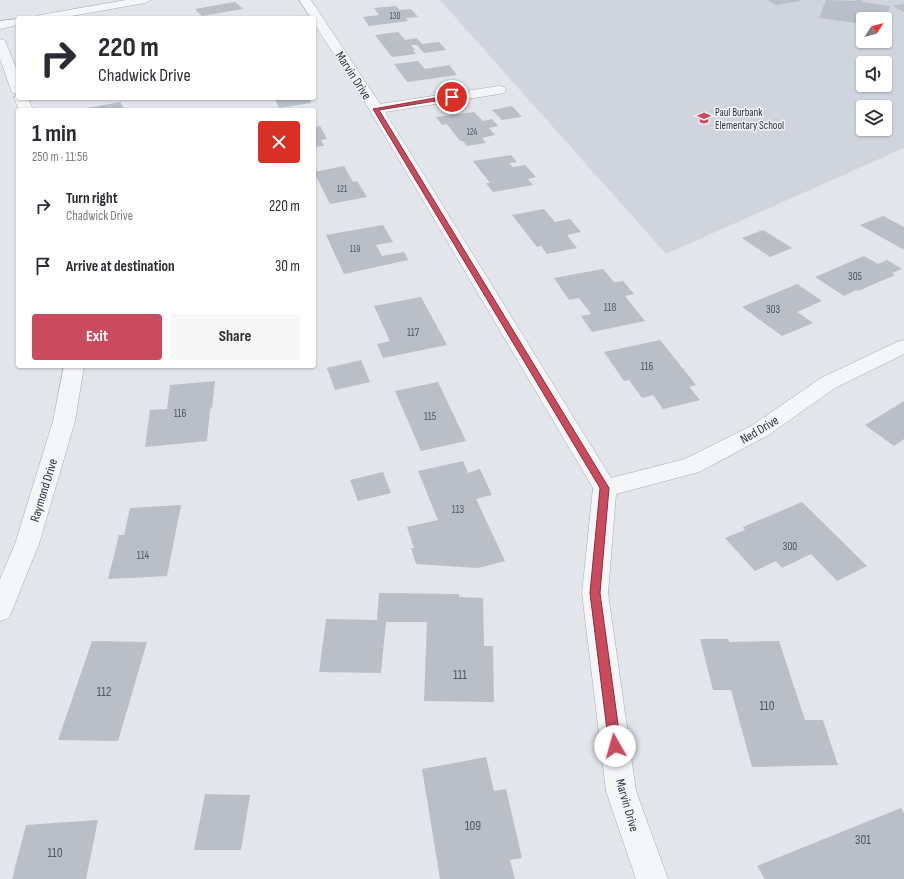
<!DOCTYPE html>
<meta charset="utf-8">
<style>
:root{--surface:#fff;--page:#f7f7f7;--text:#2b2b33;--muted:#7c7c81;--accent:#cb4b5e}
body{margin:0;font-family:"Sofia Sans Condensed",sans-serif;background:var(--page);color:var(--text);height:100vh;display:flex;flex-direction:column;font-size:15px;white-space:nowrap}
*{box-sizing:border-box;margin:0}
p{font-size:13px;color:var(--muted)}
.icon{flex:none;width:22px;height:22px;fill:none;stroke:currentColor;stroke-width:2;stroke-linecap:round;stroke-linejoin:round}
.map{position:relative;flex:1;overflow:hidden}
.drawer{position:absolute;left:16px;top:108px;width:300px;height:260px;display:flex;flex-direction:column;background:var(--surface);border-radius:4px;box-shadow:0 1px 3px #0004}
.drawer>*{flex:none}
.hud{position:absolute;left:16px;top:16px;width:300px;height:84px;border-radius:4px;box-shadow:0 1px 3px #0004;background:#fff;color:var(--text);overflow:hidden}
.needle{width:26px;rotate:54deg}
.controls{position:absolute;left:856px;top:12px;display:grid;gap:8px}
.controls a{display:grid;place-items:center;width:36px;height:36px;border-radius:4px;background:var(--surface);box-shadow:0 1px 3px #0004;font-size:20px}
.pin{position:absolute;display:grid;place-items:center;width:34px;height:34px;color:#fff;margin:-17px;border:2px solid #fff;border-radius:50%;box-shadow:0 1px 4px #0007}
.me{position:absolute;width:44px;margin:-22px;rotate:353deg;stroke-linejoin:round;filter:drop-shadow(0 0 3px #0008)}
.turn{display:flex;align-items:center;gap:14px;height:84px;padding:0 16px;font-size:18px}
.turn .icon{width:52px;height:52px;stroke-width:2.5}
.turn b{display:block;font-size:28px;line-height:34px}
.round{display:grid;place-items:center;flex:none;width:42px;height:42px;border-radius:4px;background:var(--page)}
.summary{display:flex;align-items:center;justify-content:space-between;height:68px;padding:0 16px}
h1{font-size:24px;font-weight:700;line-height:30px}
.action{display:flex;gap:8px;margin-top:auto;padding:8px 16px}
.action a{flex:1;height:46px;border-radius:4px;background:var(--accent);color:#fff;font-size:16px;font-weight:700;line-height:46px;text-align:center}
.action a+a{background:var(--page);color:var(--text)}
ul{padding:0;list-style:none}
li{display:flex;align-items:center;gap:12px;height:60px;padding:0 16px}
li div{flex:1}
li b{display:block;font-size:15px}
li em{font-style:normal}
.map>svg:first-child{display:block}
.built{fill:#d0d4dc;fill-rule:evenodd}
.building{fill:#b9bec7}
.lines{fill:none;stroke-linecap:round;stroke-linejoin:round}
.minor-casing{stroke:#a7acb4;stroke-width:1}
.minor{fill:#f5f6f8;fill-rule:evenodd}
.route{fill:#cb4b5e;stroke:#84313d}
.labels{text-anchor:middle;stroke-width:3;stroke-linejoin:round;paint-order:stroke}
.far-number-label{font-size:9px;fill:#4e5663}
.far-poi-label{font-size:11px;fill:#2a3342;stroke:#f2f4f7;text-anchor:start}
.number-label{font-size:11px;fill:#4e5663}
.street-label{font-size:13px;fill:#2a3342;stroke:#f2f4f7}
.near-number-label{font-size:13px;fill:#4e5663}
</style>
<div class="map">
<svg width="904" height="879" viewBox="0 0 904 879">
<rect width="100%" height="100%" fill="#e2e5ea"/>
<path class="built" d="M440,0H904V148L666,254ZM863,19H885V41H863ZM863,63H885V85H863ZM863,107H885V129H863Z"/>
<g class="building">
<polygon points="767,0 800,0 800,1 776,5"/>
<polygon points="826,0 855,1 856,0 863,0 862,2 890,6 886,23 885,19 863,19 863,24 819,18"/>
<polygon points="235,2 243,9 202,16 195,9"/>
<polygon points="904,4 904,12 893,6"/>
<polygon points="396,6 400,10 411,9 418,17 406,18 408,21 369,26 363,17 379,15 374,8"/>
<polygon points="398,32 405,40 417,38 422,44 439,42 446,50 424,53 417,45 411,45 415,50 413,50 416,54 392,57 375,35"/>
<polygon points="418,61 425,69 449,65 457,75 407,82 394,64"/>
<polygon points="275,98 309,98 311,103 279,108"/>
<polygon points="120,102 125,110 89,110 88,108"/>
<polygon points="512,106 522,117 502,120 492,110"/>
<polygon points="474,112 483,121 492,119 498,126 489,128 495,135 482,138 486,143 467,146 463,141 460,141 447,124 442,125 436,117"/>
<polygon points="320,126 327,139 321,140 324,146 314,147 314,127"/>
<polygon points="511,155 517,162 509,163 513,167 525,165 536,177 528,179 533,185 493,192 486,183 490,183 473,161"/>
<polygon points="344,166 353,182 357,181 367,197 330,204 314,172"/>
<polygon points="544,209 555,222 570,219 581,232 567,235 577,248 547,254 541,246 537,247 512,215"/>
<polygon points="883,216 904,227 904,250 860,225"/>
<polygon points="383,225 393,242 376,245 382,256 404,252 408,260 344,274 326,235"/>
<polygon points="763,230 792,248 770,257 742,238"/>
<polygon points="864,256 878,264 887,260 902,269 892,273 895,275 858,291 856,290 844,296 815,277"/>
<polygon points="603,269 614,282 623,281 634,294 625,296 645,321 592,332 581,316 591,314 579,298 569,300 554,278"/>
<polygon points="797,284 822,301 797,312 813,323 782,336 742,307"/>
<polygon points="421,297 447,345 383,358 377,344 390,341 374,306"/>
<polygon points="660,340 696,385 689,387 700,400 663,409 653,395 642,398 629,380 624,381 604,352"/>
<polygon points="361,360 370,382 335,390 327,368"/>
<polygon points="215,381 212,408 210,409 207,441 145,447 150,410 167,409 170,385"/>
<polygon points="438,382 466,441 421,451 395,391"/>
<polygon points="904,401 904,439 894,446 865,425"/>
<polygon points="463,461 468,473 480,469 492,495 476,499 505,561 478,568 416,564 411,548 414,548 407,527 438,520 418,471"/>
<polygon points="383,472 391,493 358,501 350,480"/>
<polygon points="802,502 867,566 837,581 811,554 782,568 776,561 755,571 725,538 745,530 743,527"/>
<polygon points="181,505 167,576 108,579 119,535 124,535 130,508"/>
<polygon points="379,593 459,594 459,597 483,598 484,646 493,646 494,702 424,701 427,622 386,622 381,673 319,672 326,619 377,620"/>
<polygon points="700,639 728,639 729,642 779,641 805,720 823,720 838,765 752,767 731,690 713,690"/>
<polygon points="92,641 147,642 118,741 58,740"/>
<polygon points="486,757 494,791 506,789 522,858 510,860 515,879 440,879 422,769"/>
<polygon points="205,794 250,795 241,850 194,850"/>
<polygon points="901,808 904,813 904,879 765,879 757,866"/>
<polygon points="98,820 86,879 12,879 26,825"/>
</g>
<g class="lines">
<g class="minor-casing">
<g id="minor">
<polygon points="126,0 151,0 145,3 60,18 34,18 36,16 40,15"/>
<polygon points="299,0 311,0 380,104 499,86 504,87 506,90 504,93 499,94 385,112 611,478 685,459 751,426 821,378 897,342 904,340 904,354 835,388 767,436 699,472 616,494 608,593 636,791 668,879 636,879 606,791 582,593 593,488 369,109 314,23 314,18 311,18"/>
<polygon points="18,19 18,25 0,29 0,21"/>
<polygon points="0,39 4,40 6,43 18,73 18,94 13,93 11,90 0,59"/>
<polygon points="16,95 18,95 18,98 28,98 33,110 19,110 14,98"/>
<polygon points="64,366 84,366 75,421 39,544 9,618 0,621 0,579 15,544 53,421"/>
</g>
</g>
<use href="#minor" class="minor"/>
</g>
<polygon class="route" points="452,95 455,97 454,98 379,110 609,488 600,593 621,746 619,750 615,751 611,750 609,746 590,593 600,488 373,109"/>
<defs>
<g id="school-bare" transform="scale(1.08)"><path d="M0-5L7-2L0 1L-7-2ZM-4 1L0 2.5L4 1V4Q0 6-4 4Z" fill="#cb4b5e" stroke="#f2f4f7" stroke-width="2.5" paint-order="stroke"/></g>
</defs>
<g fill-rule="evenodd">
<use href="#school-bare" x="704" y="118"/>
</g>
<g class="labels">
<g class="far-number-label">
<text x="395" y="19">130</text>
<text x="472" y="135">124</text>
<text x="342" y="192">121</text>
<text x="355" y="252">119</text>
</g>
<g class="far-poi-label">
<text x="715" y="116">Paul Burbank<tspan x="715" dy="13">Elementary School</tspan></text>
</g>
<g class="number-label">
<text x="855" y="280">305</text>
<text x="610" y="311">118</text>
<text x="773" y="313">303</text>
<text x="413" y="336">117</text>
<text x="647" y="370">116</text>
<text x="180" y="417">116</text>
<text x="430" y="420">115</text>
<text x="458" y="513">113</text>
<text x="790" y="550">300</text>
<text x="143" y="559">114</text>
</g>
<g class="street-label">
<text transform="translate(354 75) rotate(57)" y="5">Marvin Drive</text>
<text transform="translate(759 429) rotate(-31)" y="5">Ned Drive</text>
<text transform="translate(43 490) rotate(-73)" y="5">Raymond Drive</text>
<text transform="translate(628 805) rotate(74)" y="5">Marvin Drive</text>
</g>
<g class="near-number-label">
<text x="460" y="679">111</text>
<text x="104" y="696">112</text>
<text x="767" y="710">110</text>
<text x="473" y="830">109</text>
<text x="863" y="844">301</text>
<text x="55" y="857">110</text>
</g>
</g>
</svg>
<div class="controls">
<a><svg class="needle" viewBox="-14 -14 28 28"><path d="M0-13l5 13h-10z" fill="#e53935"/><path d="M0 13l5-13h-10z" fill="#7c7c81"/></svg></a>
<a><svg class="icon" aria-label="sound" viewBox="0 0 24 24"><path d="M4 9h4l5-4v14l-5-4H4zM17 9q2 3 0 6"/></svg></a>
<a><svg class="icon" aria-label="layers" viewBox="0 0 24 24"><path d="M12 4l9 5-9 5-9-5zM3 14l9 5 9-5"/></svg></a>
</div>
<div class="pin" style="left:452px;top:97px;background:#d93025"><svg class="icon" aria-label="arrive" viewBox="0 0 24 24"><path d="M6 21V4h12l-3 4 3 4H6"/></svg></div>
<svg class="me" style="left:615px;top:746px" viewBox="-20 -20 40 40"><circle r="19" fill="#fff"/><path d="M0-13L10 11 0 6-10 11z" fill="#cb4b5e"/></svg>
<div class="hud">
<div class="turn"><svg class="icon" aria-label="right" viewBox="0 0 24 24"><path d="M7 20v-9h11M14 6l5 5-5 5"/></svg><div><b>220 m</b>Chadwick Drive</div></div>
</div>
<section class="drawer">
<div class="summary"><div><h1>1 min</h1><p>250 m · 11:56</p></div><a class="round" style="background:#d93025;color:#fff"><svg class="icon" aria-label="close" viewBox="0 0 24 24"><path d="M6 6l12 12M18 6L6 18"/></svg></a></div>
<ul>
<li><svg class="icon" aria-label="right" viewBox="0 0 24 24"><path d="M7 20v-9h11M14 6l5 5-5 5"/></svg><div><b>Turn right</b><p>Chadwick Drive</p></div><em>220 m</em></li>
<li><svg class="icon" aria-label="arrive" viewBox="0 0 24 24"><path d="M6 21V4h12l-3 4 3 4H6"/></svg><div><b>Arrive at destination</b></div><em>30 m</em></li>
</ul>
<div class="action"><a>Exit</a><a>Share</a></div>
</section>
</div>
